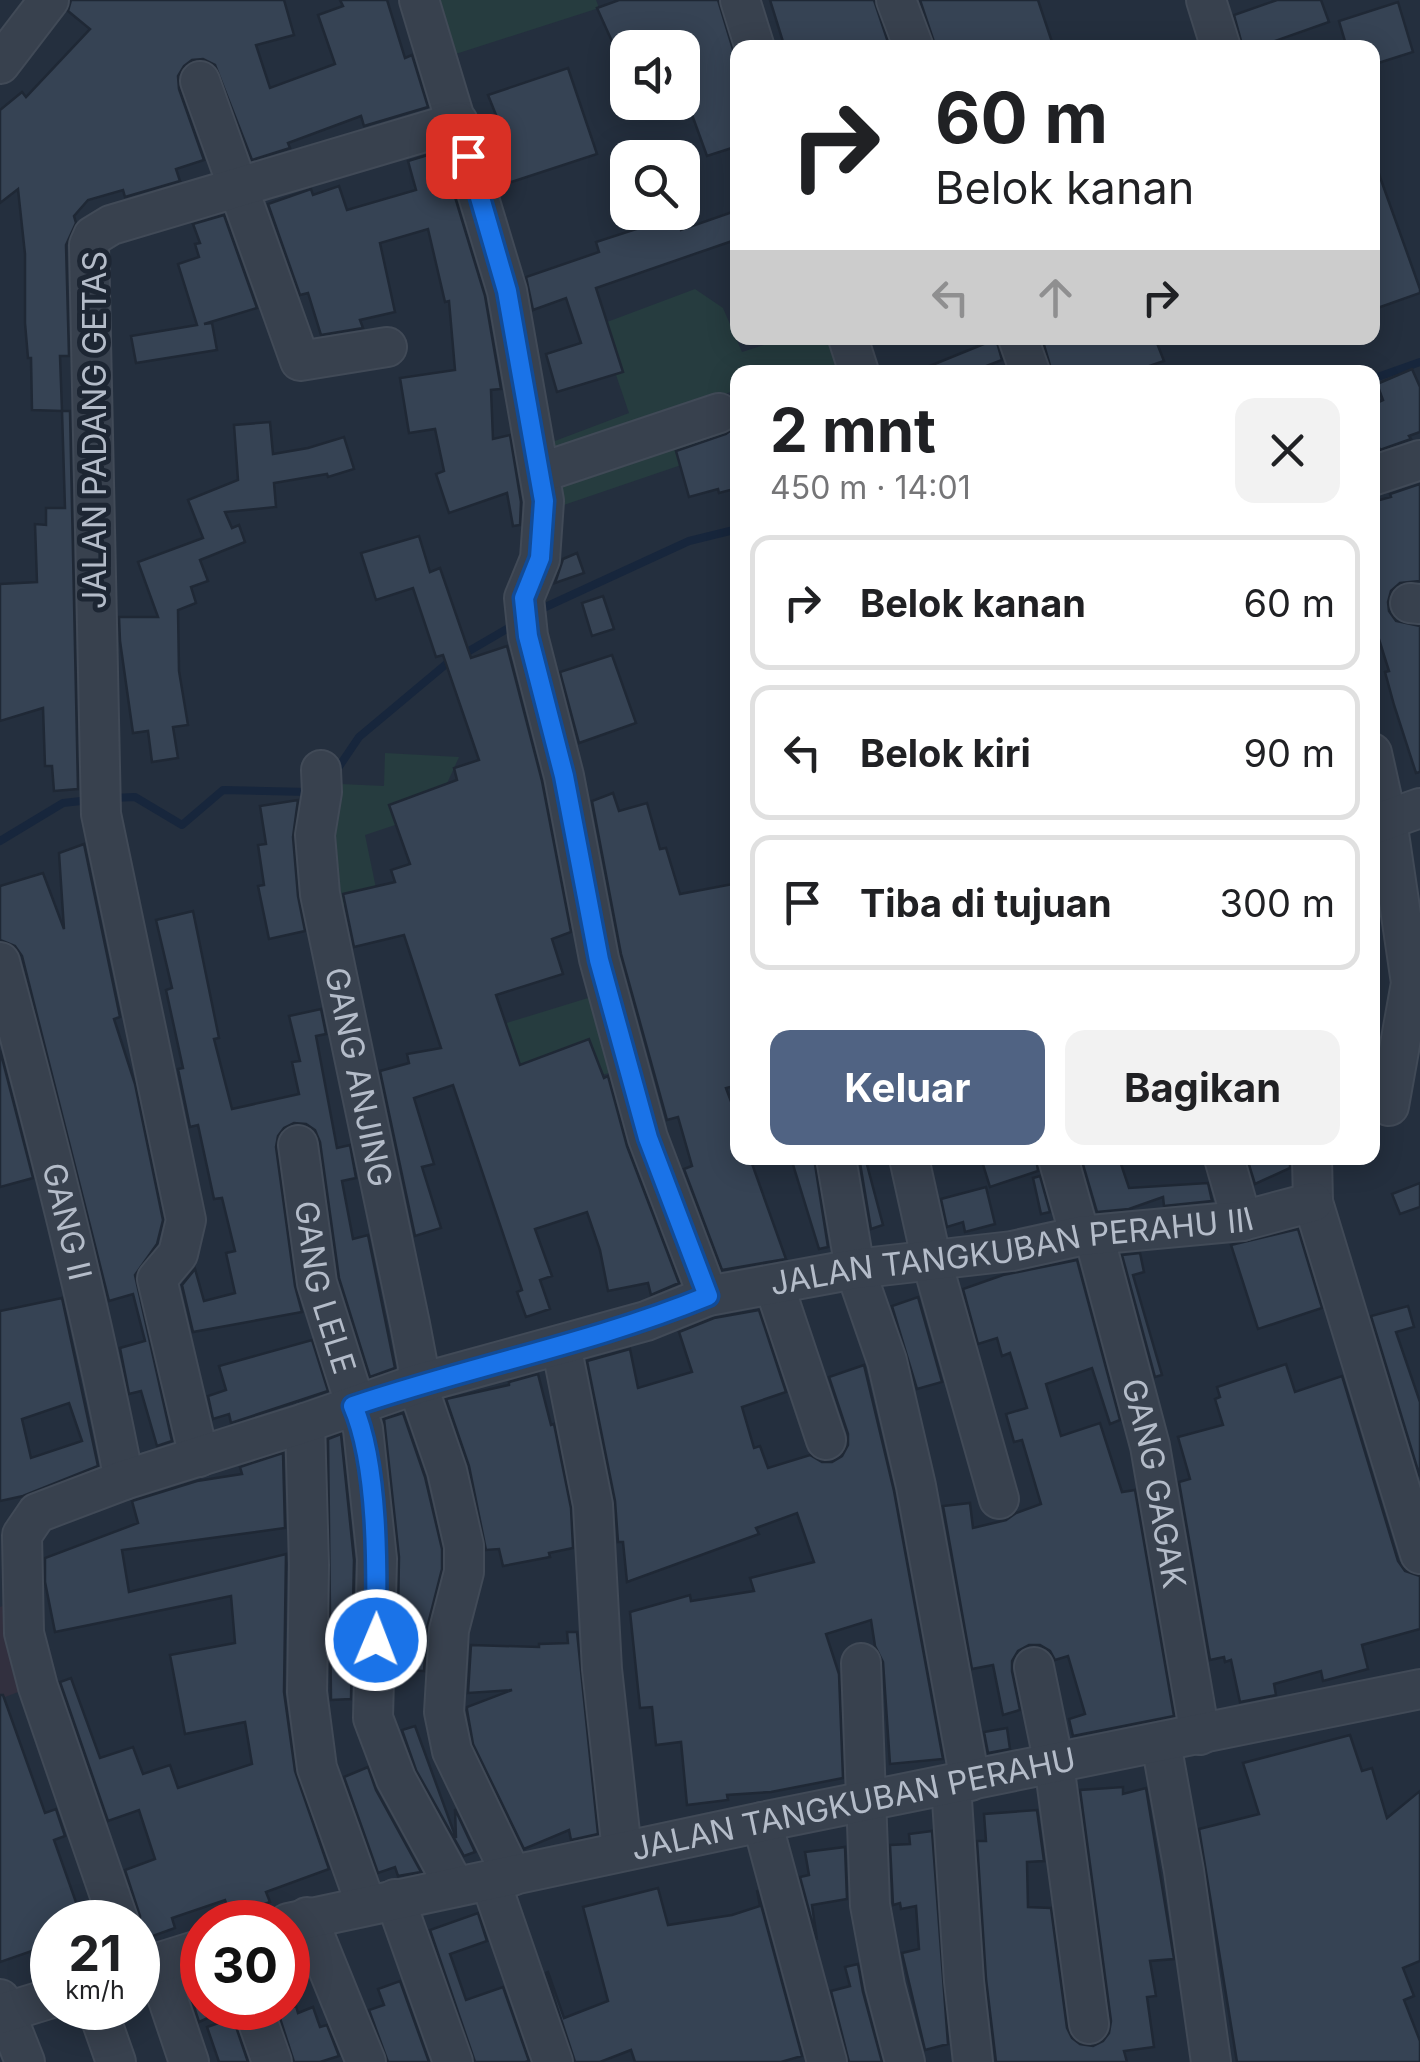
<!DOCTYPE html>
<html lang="id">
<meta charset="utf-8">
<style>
:root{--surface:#fff;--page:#f2f2f2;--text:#202124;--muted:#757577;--line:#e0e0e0;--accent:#506383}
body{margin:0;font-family:Inter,sans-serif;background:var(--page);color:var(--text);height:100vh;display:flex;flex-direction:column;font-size:38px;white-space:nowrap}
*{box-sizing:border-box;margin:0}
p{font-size:32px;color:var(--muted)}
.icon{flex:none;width:55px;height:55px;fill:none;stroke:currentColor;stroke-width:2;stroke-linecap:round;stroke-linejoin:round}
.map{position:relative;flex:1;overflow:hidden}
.sheet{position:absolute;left:730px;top:365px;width:650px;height:800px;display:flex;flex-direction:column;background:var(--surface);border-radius:20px;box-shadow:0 5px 25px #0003}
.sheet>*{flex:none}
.banner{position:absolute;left:730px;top:40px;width:650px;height:305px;border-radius:20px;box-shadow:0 5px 25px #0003;background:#fff;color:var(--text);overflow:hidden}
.buttons{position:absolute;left:610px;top:30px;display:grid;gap:20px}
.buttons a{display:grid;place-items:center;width:90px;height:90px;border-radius:20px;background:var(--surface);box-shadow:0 5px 25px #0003;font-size:50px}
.speed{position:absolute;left:30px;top:1900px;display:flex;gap:20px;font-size:50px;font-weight:700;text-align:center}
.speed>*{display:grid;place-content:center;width:130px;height:130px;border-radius:50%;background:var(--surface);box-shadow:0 5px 25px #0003;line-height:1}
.speed small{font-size:25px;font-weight:400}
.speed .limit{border:15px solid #d22;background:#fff;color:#111}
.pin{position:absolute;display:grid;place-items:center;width:85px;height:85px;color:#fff;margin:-42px;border-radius:20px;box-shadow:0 5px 15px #0006}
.me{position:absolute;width:110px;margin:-55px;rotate:1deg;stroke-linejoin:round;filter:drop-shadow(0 0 8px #0008)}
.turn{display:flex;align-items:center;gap:35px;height:210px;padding:0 40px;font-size:45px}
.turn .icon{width:130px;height:130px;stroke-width:2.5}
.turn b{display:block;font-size:70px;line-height:85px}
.lanes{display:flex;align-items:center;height:95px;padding:0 40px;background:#0003;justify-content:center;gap:50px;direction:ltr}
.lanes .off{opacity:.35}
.round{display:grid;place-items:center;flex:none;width:105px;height:105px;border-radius:20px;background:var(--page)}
.headline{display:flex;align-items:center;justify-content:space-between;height:170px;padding:0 40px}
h1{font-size:60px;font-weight:700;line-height:75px}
.cta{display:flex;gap:20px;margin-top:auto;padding:20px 40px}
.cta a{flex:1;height:115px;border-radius:20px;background:var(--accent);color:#fff;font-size:40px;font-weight:700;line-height:115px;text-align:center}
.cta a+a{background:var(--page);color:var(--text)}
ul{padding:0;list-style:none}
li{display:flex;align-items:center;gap:30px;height:135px;margin:0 20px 15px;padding:0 20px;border:5px solid var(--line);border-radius:20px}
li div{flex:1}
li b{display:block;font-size:38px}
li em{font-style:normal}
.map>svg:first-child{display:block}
.medical{fill:#32303f}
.green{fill:#263c3f}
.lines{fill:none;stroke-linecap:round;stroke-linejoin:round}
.stream{stroke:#17263c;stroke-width:8}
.building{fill:#364354;stroke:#1f2835;stroke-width:2.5;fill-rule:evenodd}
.minor-casing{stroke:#414a57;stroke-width:42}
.minor{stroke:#38414e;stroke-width:38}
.route-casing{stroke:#114b97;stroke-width:25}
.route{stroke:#1a73e8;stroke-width:18}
.labels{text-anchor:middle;stroke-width:10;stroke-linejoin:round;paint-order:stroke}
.street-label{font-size:32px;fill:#b4bcc9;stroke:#1d2633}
</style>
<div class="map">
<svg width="1420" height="2062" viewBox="0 0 1420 2062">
<rect width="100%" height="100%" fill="#242f3e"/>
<polygon class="medical" points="26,1597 26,1689 0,1699 0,1607"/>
<g class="green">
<polygon points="416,0 596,0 599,8 437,60"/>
<polygon points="695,289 723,308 742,352 786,338 835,338 849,372 738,372 737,389 721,396 737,446 552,509 539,447 629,413 599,325"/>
<polygon points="385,753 459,757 434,812 365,835 378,898 325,910 319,783 384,786"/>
<polygon points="601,994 619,1070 521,1099 497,1026"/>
</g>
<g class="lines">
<g class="stream">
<polyline points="1372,379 1420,362"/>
<polyline points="539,610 689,541 738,529"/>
<polyline points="334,774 359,737 445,665 512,626"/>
<polyline points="113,798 135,797 182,825 223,790 309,792"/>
<polyline points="0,841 63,803 90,800"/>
</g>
</g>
<g class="building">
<polygon points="71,0 284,0 294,35 256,45 270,88 335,64 318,15 343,6 340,0 387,0 405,58 412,55 428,107 364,126 361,116 288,143 290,148 252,160 215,65 203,59 192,60 184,66 178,76 179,89 204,160 176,169 180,181 125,197 123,190 88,200 74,216 76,223 66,245 69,356 60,356 62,411 32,410 31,358 28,358 25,323 25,254 18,189 0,203 0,110 22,92 26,97 90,29 68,11"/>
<polygon points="619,0 718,0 738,66 738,146 707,156 687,101 682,102 682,48 615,48 597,8"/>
<polygon points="770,0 874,0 890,48 785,48"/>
<polygon points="920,0 1038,0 1054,48 936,48"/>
<polygon points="1277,0 1321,0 1329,22 1255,48 1243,48 1234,15"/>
<polygon points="1398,2 1413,52 1372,65 1372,48 1347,48 1339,21"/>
<polygon points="568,68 597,154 499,186 480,126 498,120 488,95"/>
<polygon points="441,151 485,296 501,389 491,390 493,439 510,435 521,502 520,525 513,526 507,493 449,513 436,474 444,471 435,429 409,433 400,378 455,370 449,301 445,302 428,229 380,243 395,312 360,320 363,328 321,335 308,293 300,295 268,204 311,189 313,195 339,186 347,210 416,190 408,161"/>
<polygon points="1372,163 1375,163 1420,289 1420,293 1372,310"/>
<polygon points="738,210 738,239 596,288 623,372 557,392 546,354 581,343 566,298 533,310 526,277 599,252 596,242 667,219 670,227 679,224 681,230"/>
<polygon points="224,215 257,308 204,324 212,323 217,350 136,363 131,336 197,325 178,264 199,257 195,244 200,243 193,224"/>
<polygon points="1042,338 1155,338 1164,361 1132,372 1052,372"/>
<polygon points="996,339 1002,360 971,372 915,372"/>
<polygon points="1412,369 1420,387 1420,432 1409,436 1411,439 1380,450 1372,431 1372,405 1383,400 1377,384"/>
<polygon points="62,411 70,411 78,789 54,791 52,766 45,766 43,708 0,721 0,584 37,582 35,524 46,525 46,508 65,508"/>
<polygon points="270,422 273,454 308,448 344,437 354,469 328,477 327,474 274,483 276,507 225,512 232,528 239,525 245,542 200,560 208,581 191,587 196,603 178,610 179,671 188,725 173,727 178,758 152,762 148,731 133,733 120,641 119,617 158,617 138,562 203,538 188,500 238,480 234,425"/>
<polygon points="738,425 738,488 719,493 718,489 689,497 676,451 726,434"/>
<polygon points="1420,484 1420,581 1400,583 1391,591 1388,602 1389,611 1396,621 1420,626 1420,772 1416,773 1394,705 1385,672 1389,671 1372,617 1372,502 1391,497 1390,494"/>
<polygon points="419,536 430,572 440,568 471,658 507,646 542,781 571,932 552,939 563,974 496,995 520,1065 589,1039 604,1078 608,1076 627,1146 679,1283 651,1295 648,1283 608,1291 600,1250 587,1212 535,1229 552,1276 540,1280 550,1309 526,1317 517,1292 522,1290 453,1085 414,1098 434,1164 422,1167 441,1228 415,1236 380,1071 409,1063 407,1054 441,1048 404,935 354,947 343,894 395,882 391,870 410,864 389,805 457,780 454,768 479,760 443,655 436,657 413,588 376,600 361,553"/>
<polygon points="577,553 584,573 555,583 563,559"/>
<polygon points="603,596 614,629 592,636 582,603"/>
<polygon points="612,655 636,723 579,743 560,672"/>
<polygon points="613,793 619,811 647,803 660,849 666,848 680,894 738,883 738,1085 726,1088 738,1120 738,1158 750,1158 786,1259 722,1270 684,1169 692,1166 678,1117 667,1120 621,954 592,801"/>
<polygon points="298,800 293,837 298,896 305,931 269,939 258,886 264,885 258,845 266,844 260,806"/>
<polygon points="84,844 120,1017 114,1019 135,1084 163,1220 157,1244 135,1275 172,1441 157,1446 141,1391 129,1394 120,1348 145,1341 133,1294 109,1301 22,956 15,946 0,940 0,886 43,873 64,929 59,853"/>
<polygon points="193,911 219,1038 214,1039 232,1109 299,1094 292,1062 300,1061 289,1016 321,1009 326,1034 316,1036 337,1148 350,1145 356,1178 342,1181 353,1239 368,1235 395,1368 370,1377 339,1278 320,1142 315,1130 306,1124 294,1123 284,1128 278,1136 276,1147 295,1286 302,1312 193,1332 182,1285 195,1269 204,1301 235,1293 226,1253 235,1251 222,1198 214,1199 198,1125 190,1127 178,1069 183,1068 166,990 172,988 156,920"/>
<polygon points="0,1050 33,1178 0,1187"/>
<polygon points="791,1158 814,1158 828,1247 819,1249"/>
<polygon points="981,1158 1036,1158 1038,1171 990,1187"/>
<polygon points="1093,1158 1119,1158 1129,1188 1208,1183 1212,1201 1164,1206 1163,1197 1129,1209 1097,1212 1082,1161"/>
<polygon points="1247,1158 1290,1158 1290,1168 1255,1184"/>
<polygon points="866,1161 883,1225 871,1229 860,1163"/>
<polygon points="1040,1176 1050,1212 1041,1214 1033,1178"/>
<polygon points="1420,1183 1420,1207 1400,1214 1392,1194"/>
<polygon points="986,1187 995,1224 965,1232 963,1222 947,1227 941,1199"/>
<polygon points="1298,1229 1322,1308 1258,1329 1231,1245"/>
<polygon points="1140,1253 1144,1272 1133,1275 1162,1375 1155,1377 1122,1255"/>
<polygon points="1077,1260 1120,1420 1110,1424 1092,1368 1046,1384 1061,1436 1100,1423 1122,1492 1135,1490 1174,1716 1073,1736 1069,1719 1085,1714 1068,1656 1055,1660 1050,1651 1040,1645 1029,1645 1018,1651 1012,1661 1012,1671 1020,1710 1003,1715 993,1665 972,1669 943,1506 970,1503 973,1528 1006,1520 1016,1513 1041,1504 1022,1440 1014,1442 1006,1414 1027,1408 1010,1353 1002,1356 997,1338 978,1344 963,1289 1003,1275"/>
<polygon points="918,1297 942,1382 917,1389 892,1306"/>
<path d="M62,1298L98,1466L23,1496L0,1501V1311ZM69,1403L82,1441L31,1458L22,1419Z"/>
<polygon points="1408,1306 1414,1327 1396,1332 1420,1402 1420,1477 1371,1316"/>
<polygon points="759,1310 786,1392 742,1407 754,1448 760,1446 768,1468 810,1455 822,1462 832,1462 842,1456 848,1445 848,1434 829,1377 864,1365 894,1491 943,1759 890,1764 883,1662 875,1646 871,1620 826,1634 839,1674 843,1778 771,1792 727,1795 728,1800 687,1805 681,1742 656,1745 652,1707 640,1708 630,1612 690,1595 691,1601 754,1591 750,1578 814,1562 797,1513 756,1528 759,1534 627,1582 623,1542 618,1542 615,1501 587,1361 630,1349 638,1388 692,1372 679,1332 714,1318"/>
<polygon points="312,1340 328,1391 231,1423 229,1414 213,1419 208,1396 226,1390 219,1366"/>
<polygon points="1286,1364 1295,1392 1342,1376 1398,1561 1405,1571 1420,1576 1420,1629 1362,1645 1368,1669 1323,1681 1321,1671 1274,1684 1276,1695 1240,1702 1231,1660 1225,1662 1224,1657 1210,1660 1179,1482 1190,1479 1178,1437 1223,1425 1215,1399 1220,1397 1217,1387"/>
<polygon points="538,1374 551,1425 554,1424 571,1508 573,1548 549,1553 550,1557 503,1566 499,1549 486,1550 469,1466 446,1399 509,1385 509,1382"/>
<polygon points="403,1413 425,1477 442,1549 442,1569 427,1628 424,1671 397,1670 399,1557 384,1419"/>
<polygon points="341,1434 354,1560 351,1699 331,1700 328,1439"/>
<polygon points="283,1453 285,1528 122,1550 129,1592 286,1554 284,1692 295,1771 329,1869 266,1892 270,1902 231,1916 225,1900 172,1918 175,1928 139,1941 140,1916 125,1870 155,1859 139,1810 108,1821 60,1682 71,1678 100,1758 133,1747 143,1774 170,1765 178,1788 252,1764 245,1722 185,1734 170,1655 235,1643 231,1596 55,1632 45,1582 45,1558 138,1523 132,1501 197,1481 242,1474 240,1467"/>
<polygon points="567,1632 577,1632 598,1834 571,1840 569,1830 524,1849 473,1744 467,1710 467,1707 512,1690 468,1693 471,1645 539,1647 539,1644 568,1643"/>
<polygon points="0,1695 3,1695 45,1813 56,1809 65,1836 54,1840 83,1922 52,1922 52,1944 0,1962"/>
<polygon points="415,1726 456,1838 455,1809 475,1852 464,1856 416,1770 402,1730"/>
<polygon points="1007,1728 1010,1749 988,1753 984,1732"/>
<polygon points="1350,1735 1362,1771 1372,1768 1387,1818 1420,1791 1420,1961 1403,1968 1414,1996 1404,2000 1420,2041 1420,2062 1237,2062 1199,1829 1259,1814 1243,1763"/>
<polygon points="368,1767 376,1790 421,1872 398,1876 395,1867 378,1873 344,1777"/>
<polygon points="1123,1787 1123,1794 1146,1788 1174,1959 1150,1961 1156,1996 1147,1997 1154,2047 1124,2051 1127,2062 996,2062 986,1979 977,1841 986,1841 984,1814 1037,1810 1044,1861 1027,1862 1028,1907 1051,1908 1067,2028 1072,2038 1080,2044 1093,2046 1103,2041 1109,2033 1111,2021 1080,1790"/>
<polygon points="932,1831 948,2044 925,2050 902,1953 919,1949 916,1906 901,1909 900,1903 893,1905 890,1845 910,1844 909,1834"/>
<polygon points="845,1847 847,1899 812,1905 817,1940 800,1877 809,1875 805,1852"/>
<polygon points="658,1888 668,1925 732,1915 760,1906 757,1890 802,2056 781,2062 635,2062 631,2050 600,2062 575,2062 546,1973 548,1972 564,2018 608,2001 583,1907"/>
<polygon points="478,1913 487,1941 450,1954 466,2000 503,1987 529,2061 525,2062 475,2062 430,1930"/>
<polygon points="858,1964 863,1992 882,2062 849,2062 831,1991 850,1986 845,1967"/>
<polygon points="400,1981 429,2062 388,2062 369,2010 384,2005 378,1989"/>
<polygon points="202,1990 202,2008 208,2018 199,2022 190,1994"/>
<polygon points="296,2006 298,2013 313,2007 320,2027 327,2025 339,2056 320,2062 294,2062 278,2012"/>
<polygon points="233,2018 248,2062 219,2062 207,2027"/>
</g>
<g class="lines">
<g class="minor-casing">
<g id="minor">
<polyline points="419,0 507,291 544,501 540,559 524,598 528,636 564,776 599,959 648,1138 708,1296"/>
<polyline points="740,0 755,48"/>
<polyline points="896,0 914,48"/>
<polyline points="1206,0 1221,48"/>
<polyline points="0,64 49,0"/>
<polyline points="200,81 300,361 387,347"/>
<polyline points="848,338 859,372"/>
<polyline points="1018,338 1030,372"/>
<polyline points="540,473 719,413"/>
<polyline points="1372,476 1420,460"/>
<polyline points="1410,603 1420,604"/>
<polyline points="1372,753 1387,820 1411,983 1389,1106"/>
<path id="s1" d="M321,770L322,792L315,835L320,894L410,1324L418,1366L417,1384L447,1471L464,1546V1572L449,1630L444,1712L452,1751L512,1876"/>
<polyline points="1372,825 1420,808"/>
<path id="s2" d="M0,962C46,1134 90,1305 124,1480"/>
<path id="s3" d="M298,1145L317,1283L363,1429L377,1559L373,1718L396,1779L455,1887"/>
<polyline points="836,1158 855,1269 887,1361 916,1486 970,1781"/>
<polyline points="909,1158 932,1262 999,1499"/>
<polyline points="1058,1158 1080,1236"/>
<polyline points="1224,1158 1242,1221"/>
<polyline points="1312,1158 1313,1202 1420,1554"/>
<path id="s4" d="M1094,1236L1150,1446L1200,1735"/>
<polyline points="774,1285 826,1440"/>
<polyline points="561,1345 593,1505 602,1669 622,1851"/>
<polyline points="305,1423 309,1565 307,1692 317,1768 366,1905"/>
<polyline points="199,1457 157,1279 178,1254 186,1220 101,814 89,245 93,236 111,225 458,122"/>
<polyline points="861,1663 870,1905 885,1986 905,2062"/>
<polyline points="1034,1667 1054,1764 1089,2024"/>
<polyline points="1161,1743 1184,1871 1211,2062"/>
<polyline points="951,1785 964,1981 973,2062"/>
<polyline points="762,1822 827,2062"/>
<polyline points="490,1880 553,2062"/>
<polyline points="395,1899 453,2062"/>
<polyline points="307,1917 366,2062"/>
<path id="s5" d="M119,1922L38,1687L24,1633L22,1535L37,1513L124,1480L305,1423L417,1384L646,1321L708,1296L855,1269L1012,1251L1080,1236L1242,1221L1313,1202"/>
<path id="s6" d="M288,1923L762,1822L1420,1689"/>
<polyline points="156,1964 189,2062"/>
<polyline points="138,1969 202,1949"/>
<polyline points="0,1999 25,2062"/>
<polyline points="97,2008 116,2062"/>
<polyline points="253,2008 272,2062"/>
<polyline points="0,2014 52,1998"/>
</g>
</g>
<use href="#minor" class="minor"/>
</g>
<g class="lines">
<g class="route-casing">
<path id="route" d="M376,1640C377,1574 379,1466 353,1406C471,1366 593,1343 708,1296L648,1138L599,960L564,776L528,636L524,598L540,558L544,501L507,291L468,156"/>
</g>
<use href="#route" class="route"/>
</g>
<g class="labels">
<g class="street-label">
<text transform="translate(95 430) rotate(-90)" y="11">JALAN PADANG GETAS</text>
<text dy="11" stroke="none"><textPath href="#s1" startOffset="312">GANG ANJING</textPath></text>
<text dy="11" stroke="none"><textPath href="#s2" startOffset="268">GANG II</textPath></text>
<text dy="11" stroke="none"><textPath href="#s5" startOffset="1442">JALAN TANGKUBAN PERAHU III</textPath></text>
<text dy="11" stroke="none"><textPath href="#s3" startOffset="145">GANG LELE</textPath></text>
<text dy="11" stroke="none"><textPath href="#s4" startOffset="255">GANG GAGAK</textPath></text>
<text dy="11" stroke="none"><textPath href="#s6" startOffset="578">JALAN TANGKUBAN PERAHU</textPath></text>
</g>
</g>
</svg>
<div class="buttons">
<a><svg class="icon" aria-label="sound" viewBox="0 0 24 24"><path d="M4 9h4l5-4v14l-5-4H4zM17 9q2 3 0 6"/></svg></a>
<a><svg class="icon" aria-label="search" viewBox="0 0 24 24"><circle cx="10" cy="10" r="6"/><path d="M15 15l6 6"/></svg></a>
</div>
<div class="speed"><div>21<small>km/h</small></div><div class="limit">30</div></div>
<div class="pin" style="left:468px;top:156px;background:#d93025"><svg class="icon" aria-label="arrive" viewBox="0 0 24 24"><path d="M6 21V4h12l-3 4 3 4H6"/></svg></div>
<svg class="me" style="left:376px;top:1640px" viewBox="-20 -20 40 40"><circle r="17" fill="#1a73e8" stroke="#fff" stroke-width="3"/><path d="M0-11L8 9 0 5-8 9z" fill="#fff"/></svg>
<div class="banner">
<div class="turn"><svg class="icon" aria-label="right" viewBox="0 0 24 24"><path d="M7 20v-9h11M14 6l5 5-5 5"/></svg><div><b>60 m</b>Belok kanan</div></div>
<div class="lanes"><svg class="icon off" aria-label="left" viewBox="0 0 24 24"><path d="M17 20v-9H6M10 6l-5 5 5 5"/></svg><svg class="icon off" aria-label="ahead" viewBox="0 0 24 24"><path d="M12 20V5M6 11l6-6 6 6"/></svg><svg class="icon" aria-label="right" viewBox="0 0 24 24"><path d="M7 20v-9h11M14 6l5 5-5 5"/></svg></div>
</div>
<section class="sheet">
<div class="headline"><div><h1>2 mnt</h1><p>450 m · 14:01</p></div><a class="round"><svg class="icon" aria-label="close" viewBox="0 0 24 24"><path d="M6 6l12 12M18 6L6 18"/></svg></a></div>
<ul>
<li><svg class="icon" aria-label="right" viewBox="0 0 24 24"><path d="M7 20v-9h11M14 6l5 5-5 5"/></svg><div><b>Belok kanan</b></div><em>60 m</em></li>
<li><svg class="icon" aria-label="left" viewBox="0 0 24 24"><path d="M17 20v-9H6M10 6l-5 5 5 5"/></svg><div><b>Belok kiri</b></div><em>90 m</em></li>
<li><svg class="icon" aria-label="arrive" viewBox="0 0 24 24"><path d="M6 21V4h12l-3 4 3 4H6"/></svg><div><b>Tiba di tujuan</b></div><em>300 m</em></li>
</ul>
<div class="cta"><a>Keluar</a><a>Bagikan</a></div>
</section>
</div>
